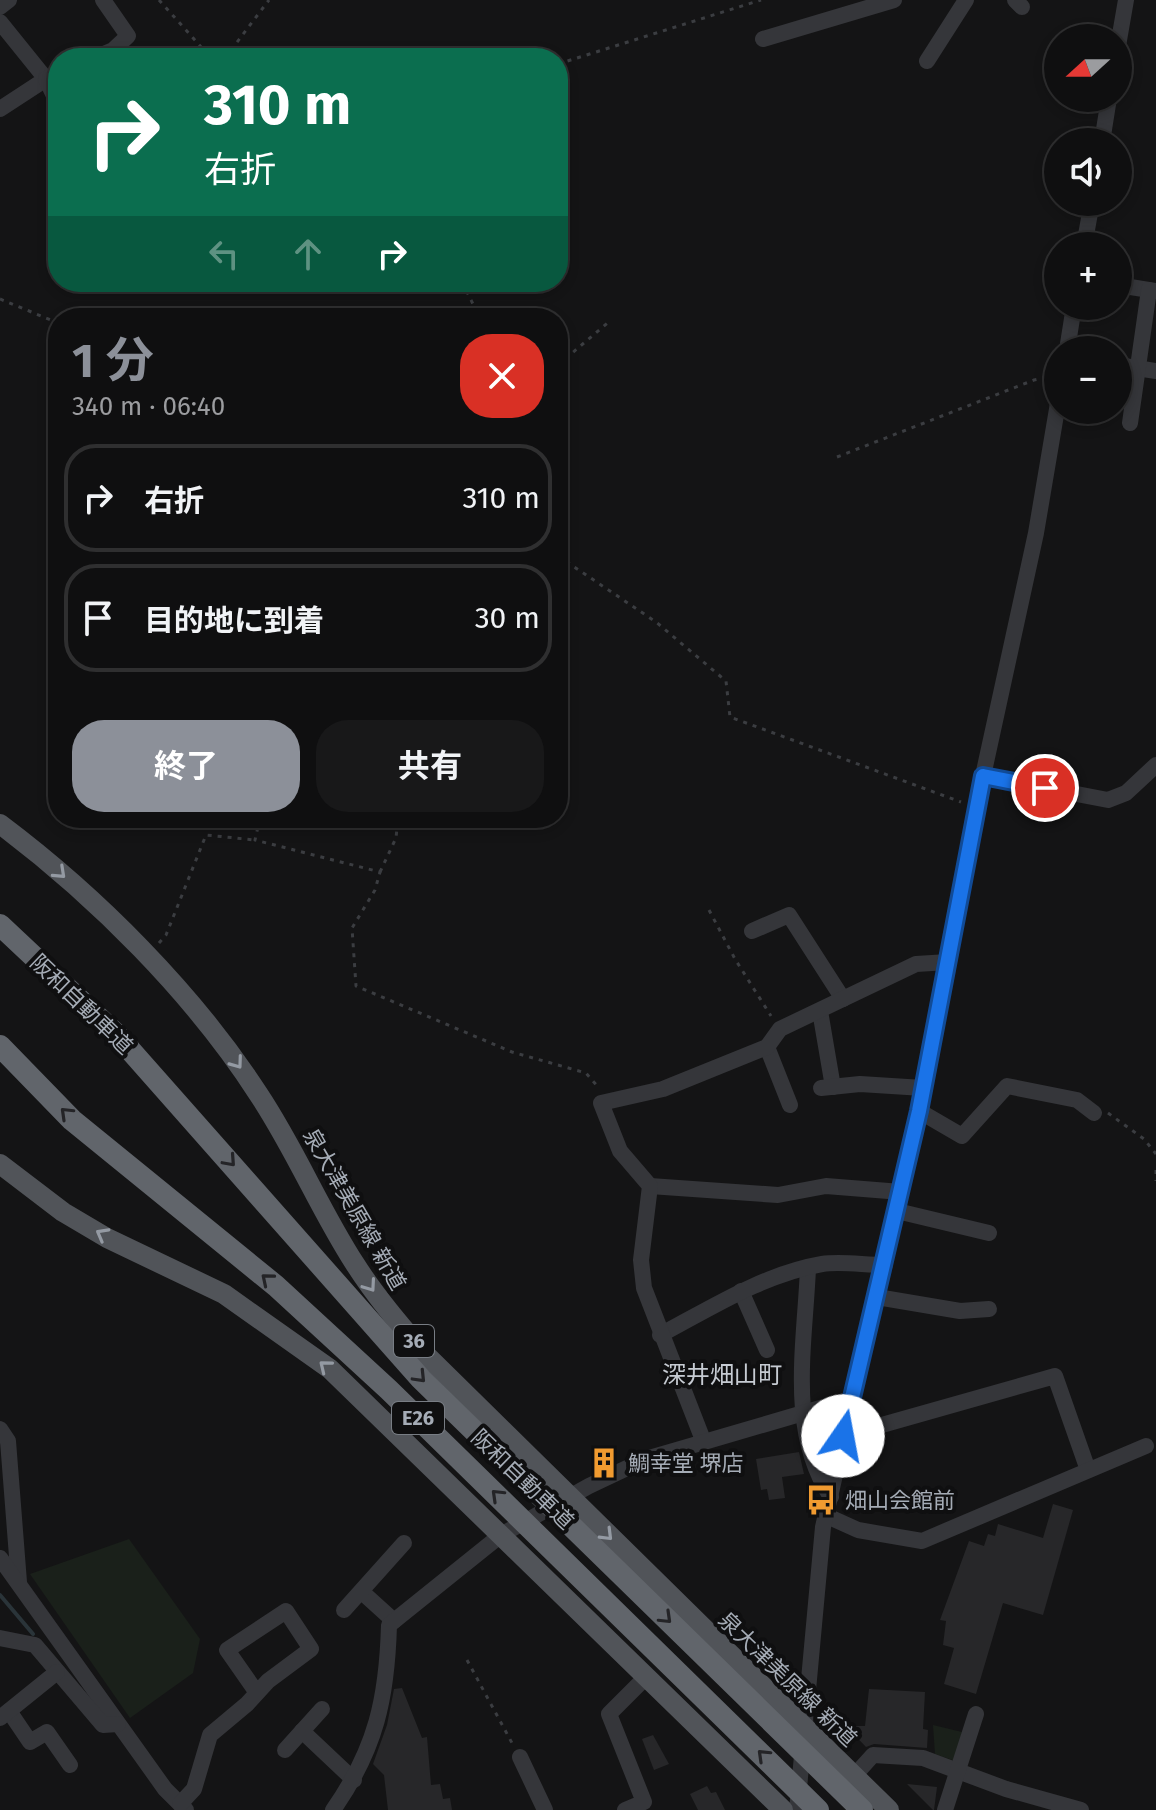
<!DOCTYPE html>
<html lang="ja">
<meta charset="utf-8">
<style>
:root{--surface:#0f0f10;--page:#181819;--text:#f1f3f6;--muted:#9b9c9f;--line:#2f2f30;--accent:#8c9099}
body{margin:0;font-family:"Fira Sans","Noto Sans JP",sans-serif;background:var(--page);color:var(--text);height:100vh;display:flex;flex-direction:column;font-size:30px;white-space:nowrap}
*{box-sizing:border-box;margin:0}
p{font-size:26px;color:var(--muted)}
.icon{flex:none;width:44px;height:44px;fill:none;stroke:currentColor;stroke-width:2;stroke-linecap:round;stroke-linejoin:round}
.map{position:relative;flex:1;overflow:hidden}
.details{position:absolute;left:48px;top:308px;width:520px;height:520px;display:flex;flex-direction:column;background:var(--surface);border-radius:32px;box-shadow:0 4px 12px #0003,0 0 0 2px var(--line)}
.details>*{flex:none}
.hud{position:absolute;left:48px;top:48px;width:520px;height:244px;border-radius:32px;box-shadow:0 4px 12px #0003,0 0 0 2px var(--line);background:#0b6e4f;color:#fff;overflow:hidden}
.needle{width:52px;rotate:249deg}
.controls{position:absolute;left:1044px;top:24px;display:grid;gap:16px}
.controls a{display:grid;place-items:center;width:88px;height:88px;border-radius:50%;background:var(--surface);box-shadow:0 4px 12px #0003,0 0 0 2px var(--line);font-size:40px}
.pin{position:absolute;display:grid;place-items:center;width:68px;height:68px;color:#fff;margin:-34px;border:4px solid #fff;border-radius:50%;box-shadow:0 2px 8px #0007}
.me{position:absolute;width:88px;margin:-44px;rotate:12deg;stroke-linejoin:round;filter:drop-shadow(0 0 6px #0008)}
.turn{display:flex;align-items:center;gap:28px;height:168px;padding:0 24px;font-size:36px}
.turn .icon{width:104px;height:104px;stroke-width:2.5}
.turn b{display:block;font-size:56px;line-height:68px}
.lanes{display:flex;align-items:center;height:76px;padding:0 24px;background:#0003;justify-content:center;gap:40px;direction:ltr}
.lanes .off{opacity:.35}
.round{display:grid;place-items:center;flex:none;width:84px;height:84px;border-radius:32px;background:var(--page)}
.overview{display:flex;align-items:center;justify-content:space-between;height:136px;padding:0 24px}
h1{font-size:48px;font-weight:700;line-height:60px;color:var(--accent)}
.cta{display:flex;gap:16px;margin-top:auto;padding:16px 24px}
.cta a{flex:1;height:92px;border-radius:32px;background:var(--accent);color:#fff;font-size:32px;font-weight:700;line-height:92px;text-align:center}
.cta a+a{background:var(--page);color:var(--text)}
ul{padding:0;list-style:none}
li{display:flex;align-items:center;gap:24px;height:108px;margin:0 16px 12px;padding:0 8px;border:4px solid var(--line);border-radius:32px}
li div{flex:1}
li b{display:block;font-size:30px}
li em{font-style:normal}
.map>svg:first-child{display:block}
.green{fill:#1a201a}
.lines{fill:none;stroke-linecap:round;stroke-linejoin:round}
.stream{stroke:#2a3439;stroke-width:4}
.building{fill:#272729}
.path{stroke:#3b3d41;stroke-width:3;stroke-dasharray:4 6;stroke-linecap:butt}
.minor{stroke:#35363a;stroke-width:16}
.major{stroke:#515459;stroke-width:20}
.highway-bridge{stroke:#61656b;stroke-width:22}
.oneway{stroke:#949aa3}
.oneway2{stroke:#242427}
.route-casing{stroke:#114b97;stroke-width:20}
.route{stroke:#1a73e8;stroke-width:14}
.labels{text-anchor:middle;stroke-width:8;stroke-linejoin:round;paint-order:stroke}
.shield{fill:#0f0f10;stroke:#787d84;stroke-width:2}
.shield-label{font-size:20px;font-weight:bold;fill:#a5acb6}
.street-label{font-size:22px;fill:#a5acb6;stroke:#0f0f10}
.poi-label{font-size:22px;fill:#a5acb6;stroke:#0f0f10;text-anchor:start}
.neighbourhood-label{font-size:24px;fill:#c6cbd2;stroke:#0f0f10}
</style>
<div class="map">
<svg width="1156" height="1810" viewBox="0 0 1156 1810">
<rect width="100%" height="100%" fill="#141415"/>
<g class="green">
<polygon points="129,1539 200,1639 193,1673 130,1718 30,1574"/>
<polygon points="933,1725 962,1732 955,1761 935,1754"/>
</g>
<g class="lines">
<polyline class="stream" points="0,1595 33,1634"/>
</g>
<g class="building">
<polygon points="799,1452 804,1474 782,1477 785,1498 769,1500 767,1489 761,1490 756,1459"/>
<polygon points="1053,1504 1073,1510 1043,1615 1003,1603 976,1694 944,1684 954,1648 943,1645 946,1621 940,1620 969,1541 984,1546 988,1534 995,1536 998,1524 1043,1538"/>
<polygon points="402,1688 422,1738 427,1737 431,1785 440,1784 443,1799 450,1798 452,1810 388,1810 384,1775 373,1764 387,1725 394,1689"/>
<polygon points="869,1689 925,1692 923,1729 928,1730 927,1748 874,1744 866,1747 846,1726 865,1726"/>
<polygon points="653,1735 669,1764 654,1770 642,1739"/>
<polygon points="907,1784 937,1787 934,1810 933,1810"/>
<polygon points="707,1786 711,1793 716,1792 725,1810 698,1810 690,1794"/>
</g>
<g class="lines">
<g class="path">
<polyline points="159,0 211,58"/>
<polyline points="225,58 269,0"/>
<polyline points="558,64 761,0"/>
<polyline points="558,233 559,235"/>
<polyline points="462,282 480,318"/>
<polyline points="0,299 58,323"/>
<polyline points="558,365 611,320"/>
<polyline points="837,457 1034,380 1058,375"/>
<polyline points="558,556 656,622 726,681 730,717 961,802"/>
<polyline points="260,818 255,840 380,872 375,890 352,928 356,986 512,1052 586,1073 599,1088"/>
<polyline points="380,872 396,838 398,818"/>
<polyline points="709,910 735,959 771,1016"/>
<polyline points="159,943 166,935 206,835 255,840"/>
<polyline points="1108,1113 1144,1139 1156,1154"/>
<polyline points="1156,1170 1156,1181"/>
<polyline points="467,1660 512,1743"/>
</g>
<g class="minor">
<polyline points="1015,0 1022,7"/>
<polyline points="0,7 9,0"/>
<polyline points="0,22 46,79 0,109"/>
<polyline points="763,39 894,0"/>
<polyline points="1118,46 1126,0"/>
<polyline points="94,58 113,50 128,36 103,0"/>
<polyline points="927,61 966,0"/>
<polyline points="58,73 46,79 58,104"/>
<polyline points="1102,142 1109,98"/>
<polyline points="1084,246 1092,202"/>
<polyline points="1118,285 1156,291"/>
<polyline points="1067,350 1074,306"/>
<polyline points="1118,365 1156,371"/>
<polyline points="1130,423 1149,290"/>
<polyline points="983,776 1108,800 1126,793 1156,765"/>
<polyline points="752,931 789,915 843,999"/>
<polyline points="820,1011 833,1087"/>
<polyline points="767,1047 790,1105"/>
<polyline points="821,1088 860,1084 923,1088"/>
<polyline points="919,1111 962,1136 1007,1086 1077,1100 1094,1113"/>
<polyline points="650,1186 778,1195 826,1186 901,1192"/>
<polyline points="897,1211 989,1233"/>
<path d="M808,1268C805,1343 787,1432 831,1497"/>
<polyline points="741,1291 767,1350"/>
<polyline points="877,1297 960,1311 989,1309"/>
<path d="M660,1335C711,1308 764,1274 822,1264C841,1261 864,1265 885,1265"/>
<polyline points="0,1429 8,1441 19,1582"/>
<polyline points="843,1436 1055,1376 1088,1470"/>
<polyline points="703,1440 644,1288 641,1260 650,1186 620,1151 601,1103 663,1089 767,1047 780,1029 916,964 948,962"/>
<polyline points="827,1516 858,1530 922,1541 1146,1446"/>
<polyline points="0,1558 165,1789 186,1810"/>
<polyline points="362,1592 394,1621"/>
<polyline points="344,1610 404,1543"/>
<polyline points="0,1638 35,1645 103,1725 118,1724"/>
<polyline points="9,1711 30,1742 47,1732 70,1765"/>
<polyline points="0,1718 57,1672"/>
<polyline points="302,1731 354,1780"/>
<polyline points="285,1750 322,1709"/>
<polyline points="520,1757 545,1810"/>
<polyline points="854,1776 873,1755 923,1758 1006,1789 1081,1810"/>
<polyline points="180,1804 194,1789 210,1735 247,1704 268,1681 311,1649 286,1611 227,1650 257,1693"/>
<path d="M333,1810C376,1749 387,1698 389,1625L501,1535L589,1486L646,1459L851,1399"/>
<polyline points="625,1810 644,1802 609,1714 646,1677"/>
<polyline points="797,1810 823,1527 919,1111 976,808 1036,533 1058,403"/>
<polyline points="945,1810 976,1714"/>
</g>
<g class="major">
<path d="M0,824C96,896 194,994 259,1095C295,1149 320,1210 355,1264C376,1297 401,1326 426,1355L889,1810"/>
<polyline points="0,1164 63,1212 107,1238 224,1294 330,1369 783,1810"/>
</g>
<g class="highway-bridge">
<polyline points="0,925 116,1034 421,1379 862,1810"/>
<polyline points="0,1046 72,1120 276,1286 389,1390 818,1810"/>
</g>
</g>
<defs><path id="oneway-chevron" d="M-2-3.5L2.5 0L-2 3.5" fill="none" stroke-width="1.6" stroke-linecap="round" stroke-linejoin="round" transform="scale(2)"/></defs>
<g class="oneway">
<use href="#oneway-chevron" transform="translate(60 873) rotate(43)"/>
<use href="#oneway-chevron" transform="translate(237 1063) rotate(54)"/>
<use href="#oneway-chevron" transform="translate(102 1234) rotate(-151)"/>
<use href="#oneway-chevron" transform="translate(370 1286) rotate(55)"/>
<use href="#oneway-chevron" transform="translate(325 1366) rotate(-141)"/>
<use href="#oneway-chevron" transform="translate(607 1535) rotate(45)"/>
</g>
<g class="oneway2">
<use href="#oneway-chevron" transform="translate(66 1113) rotate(-136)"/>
<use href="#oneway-chevron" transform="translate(230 1161) rotate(48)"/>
<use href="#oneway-chevron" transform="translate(267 1279) rotate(-140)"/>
<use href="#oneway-chevron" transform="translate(420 1377) rotate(46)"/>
<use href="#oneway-chevron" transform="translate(497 1495) rotate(-136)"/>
<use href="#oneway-chevron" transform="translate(666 1618) rotate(44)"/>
<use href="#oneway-chevron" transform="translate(763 1755) rotate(-136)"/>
</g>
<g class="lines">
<g class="route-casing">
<polyline id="route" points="843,1436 919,1111 983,776 1045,788"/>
</g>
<use href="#route" class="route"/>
</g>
<defs>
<g id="building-bare" transform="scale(2.4)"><path d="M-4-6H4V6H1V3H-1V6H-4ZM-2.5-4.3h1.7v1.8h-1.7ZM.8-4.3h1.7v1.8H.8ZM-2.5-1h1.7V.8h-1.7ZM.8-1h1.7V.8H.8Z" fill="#f19b30" stroke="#0f0f10" stroke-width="2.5" paint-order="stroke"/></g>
<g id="bus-bare" transform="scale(2.4)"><path d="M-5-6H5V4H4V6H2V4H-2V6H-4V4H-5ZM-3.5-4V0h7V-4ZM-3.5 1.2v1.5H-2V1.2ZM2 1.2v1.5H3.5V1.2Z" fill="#f19b30" stroke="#0f0f10" stroke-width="2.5" paint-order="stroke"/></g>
</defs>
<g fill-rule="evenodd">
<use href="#building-bare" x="604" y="1463"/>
<use href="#bus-bare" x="821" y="1500"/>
</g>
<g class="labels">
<g class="shield">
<rect x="394" y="1325" width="40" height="32" rx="6"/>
<rect x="392" y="1402" width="52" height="32" rx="6"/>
</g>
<g class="shield-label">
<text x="414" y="1348">36</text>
<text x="418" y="1425">E26</text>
</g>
<g class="street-label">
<text transform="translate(82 1004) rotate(44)" y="8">阪和自動車道</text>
<text transform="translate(355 1209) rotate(60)" y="8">泉大津美原線 新道</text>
<text transform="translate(523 1479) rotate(44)" y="8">阪和自動車道</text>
<text transform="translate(788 1679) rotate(44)" y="8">泉大津美原線 新道</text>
</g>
<g class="poi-label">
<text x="628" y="1471">鯛幸堂 堺店</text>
<text x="845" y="1508">畑山会館前</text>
</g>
<g class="neighbourhood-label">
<text x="722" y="1383">深井畑山町</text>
</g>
</g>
</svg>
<div class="controls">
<a><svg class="needle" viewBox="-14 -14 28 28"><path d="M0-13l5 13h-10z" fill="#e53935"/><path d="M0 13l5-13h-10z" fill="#9b9c9f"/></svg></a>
<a><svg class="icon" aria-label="sound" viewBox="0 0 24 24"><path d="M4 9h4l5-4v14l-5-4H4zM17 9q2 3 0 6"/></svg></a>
<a>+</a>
<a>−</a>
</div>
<div class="pin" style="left:1045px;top:788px;background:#d93025"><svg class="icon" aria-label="arrive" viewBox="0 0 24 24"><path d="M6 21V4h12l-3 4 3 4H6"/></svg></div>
<svg class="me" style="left:843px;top:1436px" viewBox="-20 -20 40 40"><circle r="19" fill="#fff"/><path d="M0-13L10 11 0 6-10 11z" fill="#1a73e8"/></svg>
<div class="hud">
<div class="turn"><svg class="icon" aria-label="right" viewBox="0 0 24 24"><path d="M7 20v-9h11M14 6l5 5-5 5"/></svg><div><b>310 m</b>右折</div></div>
<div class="lanes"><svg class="icon off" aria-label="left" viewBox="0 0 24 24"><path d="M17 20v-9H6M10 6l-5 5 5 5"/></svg><svg class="icon off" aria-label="ahead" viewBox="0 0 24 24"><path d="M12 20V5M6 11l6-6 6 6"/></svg><svg class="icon" aria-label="right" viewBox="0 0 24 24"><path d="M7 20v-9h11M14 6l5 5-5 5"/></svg></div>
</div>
<section class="details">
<div class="overview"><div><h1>1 分</h1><p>340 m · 06:40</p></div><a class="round" style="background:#d93025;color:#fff"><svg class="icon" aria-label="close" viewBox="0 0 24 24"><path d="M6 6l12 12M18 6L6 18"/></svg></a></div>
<ul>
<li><svg class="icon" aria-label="right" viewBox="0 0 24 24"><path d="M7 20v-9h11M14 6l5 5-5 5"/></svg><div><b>右折</b></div><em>310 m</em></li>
<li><svg class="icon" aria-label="arrive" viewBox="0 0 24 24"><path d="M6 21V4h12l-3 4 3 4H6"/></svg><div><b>目的地に到着</b></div><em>30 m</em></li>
</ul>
<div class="cta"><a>終了</a><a>共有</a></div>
</section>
</div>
